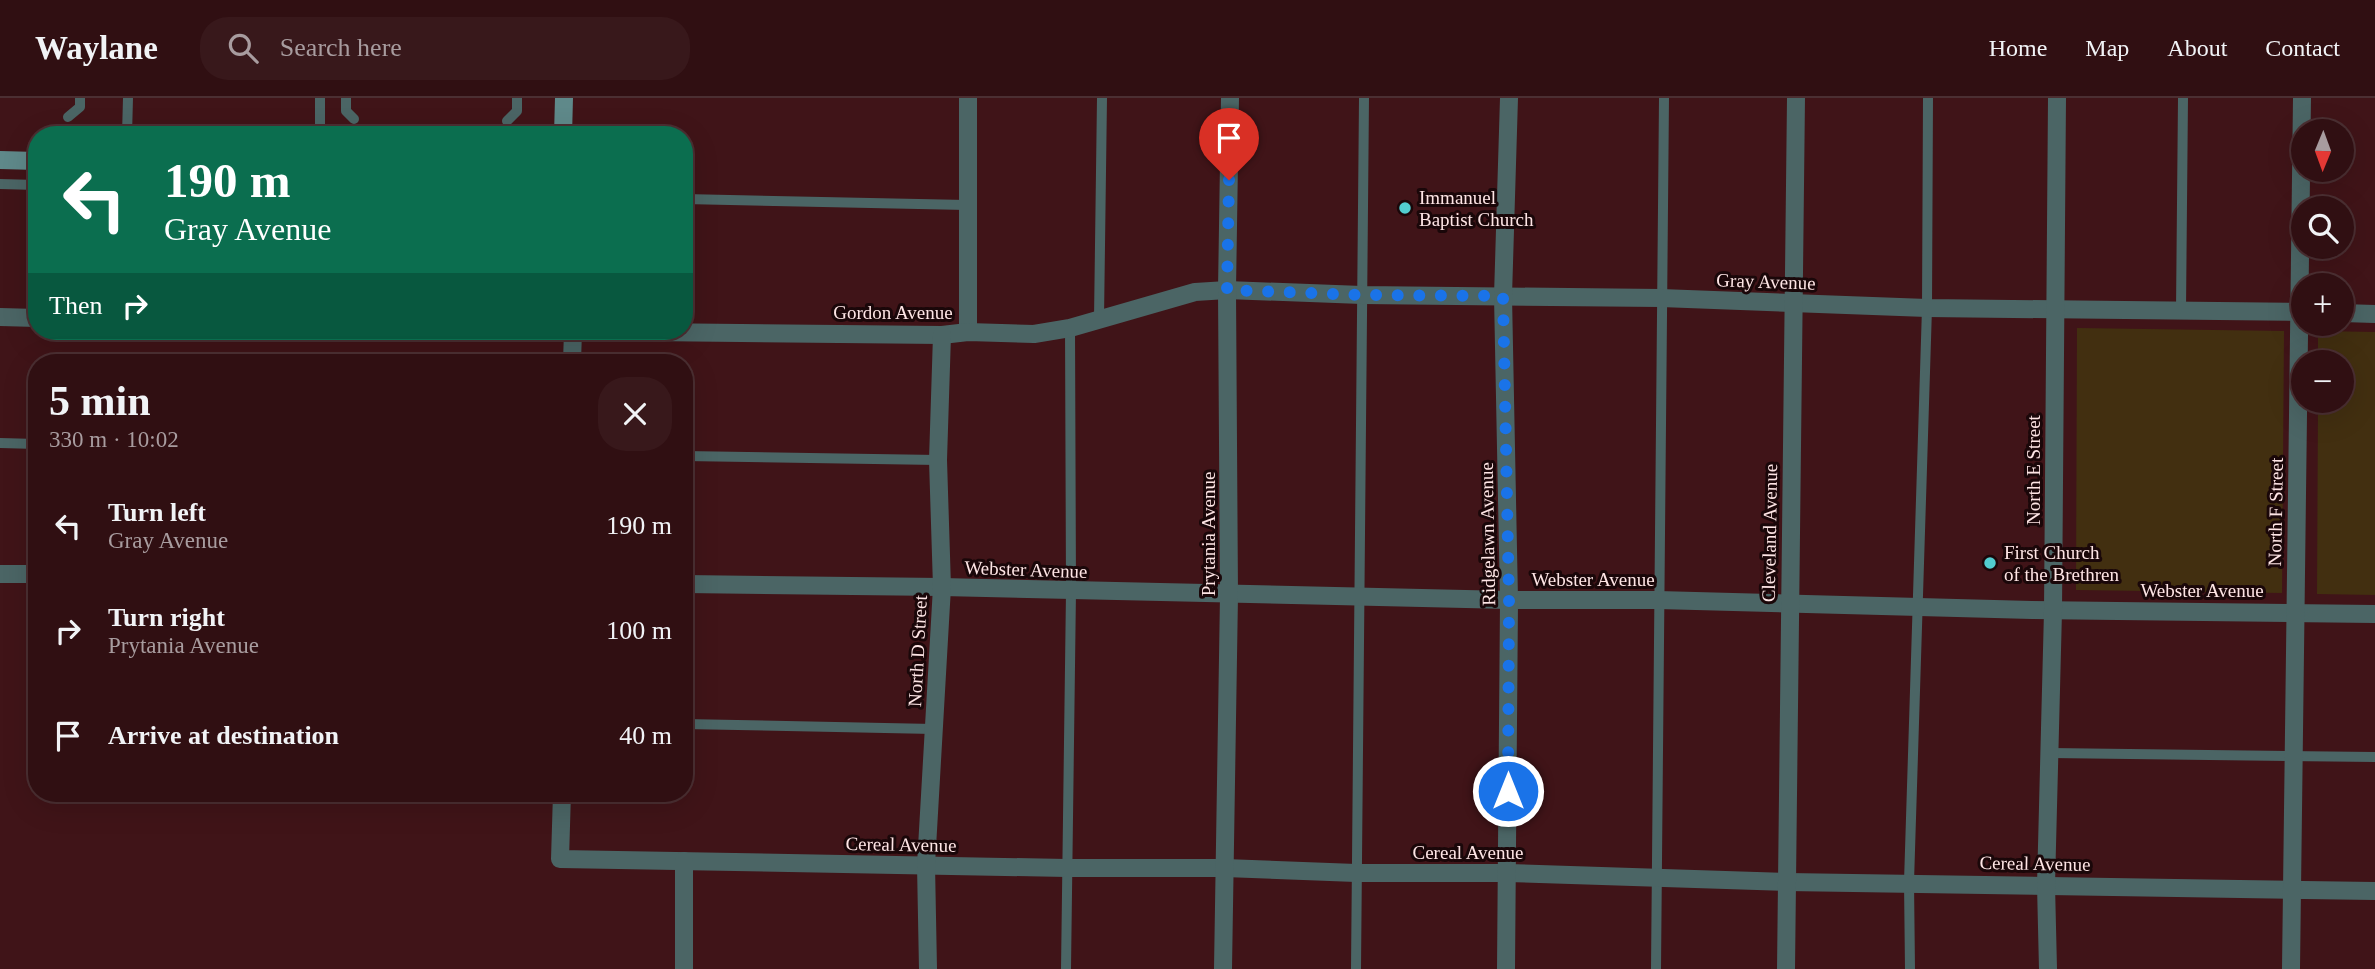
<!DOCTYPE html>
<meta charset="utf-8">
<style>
:root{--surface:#300f12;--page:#38181b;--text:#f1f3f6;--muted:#a89c9f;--line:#4b2f32}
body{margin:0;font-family:"Times New Roman",serif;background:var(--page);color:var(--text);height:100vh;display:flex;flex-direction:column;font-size:26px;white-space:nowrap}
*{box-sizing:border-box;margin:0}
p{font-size:23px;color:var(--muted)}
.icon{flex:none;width:38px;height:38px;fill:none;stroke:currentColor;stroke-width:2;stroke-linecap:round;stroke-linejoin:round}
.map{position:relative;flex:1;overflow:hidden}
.details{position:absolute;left:28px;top:256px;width:665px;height:448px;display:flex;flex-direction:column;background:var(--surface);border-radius:28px;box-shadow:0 7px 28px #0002,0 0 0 2px var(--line)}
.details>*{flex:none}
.guide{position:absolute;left:28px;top:28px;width:665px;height:214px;border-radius:28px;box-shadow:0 7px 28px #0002,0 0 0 2px var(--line);background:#0b6e4f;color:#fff;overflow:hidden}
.needle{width:46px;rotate:181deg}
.buttons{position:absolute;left:2291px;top:21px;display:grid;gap:14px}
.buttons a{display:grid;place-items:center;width:63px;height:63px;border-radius:50%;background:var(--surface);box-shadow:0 7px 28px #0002,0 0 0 2px var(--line);font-size:35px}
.pin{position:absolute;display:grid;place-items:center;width:60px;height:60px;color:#fff;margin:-72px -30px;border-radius:50% 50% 50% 0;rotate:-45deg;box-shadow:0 0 7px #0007}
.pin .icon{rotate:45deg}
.me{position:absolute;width:77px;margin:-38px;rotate:0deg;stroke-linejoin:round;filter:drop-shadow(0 0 5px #0008)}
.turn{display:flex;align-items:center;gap:24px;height:147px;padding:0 21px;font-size:32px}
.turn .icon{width:91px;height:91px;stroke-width:2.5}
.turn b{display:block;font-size:49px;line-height:60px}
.then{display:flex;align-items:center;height:66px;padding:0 21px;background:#0003;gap:14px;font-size:26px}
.round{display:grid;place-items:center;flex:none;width:74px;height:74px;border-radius:28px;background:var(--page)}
.summary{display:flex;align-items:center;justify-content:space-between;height:119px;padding:0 21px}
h1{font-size:42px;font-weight:800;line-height:52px}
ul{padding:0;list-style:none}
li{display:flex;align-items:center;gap:21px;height:105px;padding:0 21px}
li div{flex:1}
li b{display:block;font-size:26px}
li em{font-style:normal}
header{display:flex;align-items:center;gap:42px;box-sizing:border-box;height:98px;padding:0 35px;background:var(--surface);border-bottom:2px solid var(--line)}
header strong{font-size:33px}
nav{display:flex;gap:38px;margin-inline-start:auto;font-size:24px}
.search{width:490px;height:63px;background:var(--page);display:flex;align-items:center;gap:18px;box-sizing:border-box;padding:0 24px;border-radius:28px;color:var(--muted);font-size:26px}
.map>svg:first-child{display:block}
.green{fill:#422f10}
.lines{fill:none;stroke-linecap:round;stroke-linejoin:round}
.lane{stroke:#4b6565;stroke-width:10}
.street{stroke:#4b6565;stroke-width:18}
.secondary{stroke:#5f898a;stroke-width:18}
.route{stroke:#1a73e8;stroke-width:12;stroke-dasharray:0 21.6}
.poi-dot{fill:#52cdcf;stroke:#1a0709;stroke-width:2.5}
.labels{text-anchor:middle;stroke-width:6;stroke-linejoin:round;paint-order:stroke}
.poi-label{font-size:19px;fill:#fee5e5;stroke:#1a0709;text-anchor:start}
.street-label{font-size:19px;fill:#fee5e5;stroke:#1a0709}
</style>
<header>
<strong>Waylane</strong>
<div class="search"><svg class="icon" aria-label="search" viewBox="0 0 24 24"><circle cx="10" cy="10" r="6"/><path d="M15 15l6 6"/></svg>Search here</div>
<nav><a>Home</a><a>Map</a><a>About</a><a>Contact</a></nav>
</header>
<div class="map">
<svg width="2375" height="871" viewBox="0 0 2375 871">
<rect width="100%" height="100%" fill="#401418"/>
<g class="green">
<polygon points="2077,230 2284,233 2282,495 2076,492"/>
<polygon points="2318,233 2375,234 2375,497 2317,496 2318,303 2342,303 2342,264 2318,264"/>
</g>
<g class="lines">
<g class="lane">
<polyline points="346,0 346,13 354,21"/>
<polyline points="68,19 80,9 80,0"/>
<polyline points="507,23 517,13 517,0"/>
<polyline points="127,37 128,0"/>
<polyline points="320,37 320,0"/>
<polyline points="0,86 37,87"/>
<polyline points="684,101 967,107"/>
<polyline points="2181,212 2183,0"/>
<polyline points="1099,221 1102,0"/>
<polyline points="0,345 37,346"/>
<polyline points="684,358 938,362"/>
<polyline points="33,476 34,583 37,584"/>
<polyline points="684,626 934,631"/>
<polyline points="2050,655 2375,659"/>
<polyline points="1066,871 1071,493 1070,230"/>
<polyline points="1356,871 1364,0"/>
<polyline points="1656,871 1664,0"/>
<polyline points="1910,871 1909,784 1927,210 1928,0"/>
</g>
<g class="street">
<polyline points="968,0 968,234"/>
<polyline points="2342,215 2375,216"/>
<polyline points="0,219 37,220"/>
<polyline points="553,233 942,237 968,234 1034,236 1070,230 1195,194 1227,192 1362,197 1661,200 1927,210 2303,214"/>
<polyline points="572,264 573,233"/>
<polyline points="0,476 37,476"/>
<polyline points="684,486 942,489 1509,502 1658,502 2032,512 2375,516"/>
<polyline points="562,695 560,761 1067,770 1225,770 1356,775 1507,775 1787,784 2375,793"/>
<polyline points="684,763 684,871"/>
<polyline points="928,871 926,767 942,489 938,362 942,237"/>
<polyline points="1223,871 1229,497 1227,192 1230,0"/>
<polyline points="1506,871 1509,502 1503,198 1509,0"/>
<polyline points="1786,871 1796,0"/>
<polyline points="2048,871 2046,787 2053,513 2057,0"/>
<polyline points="2291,871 2302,0"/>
</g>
<g class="secondary">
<polyline points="563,37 564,0"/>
<polyline points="0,62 37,63"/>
</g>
</g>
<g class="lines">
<polyline class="route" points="1229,82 1227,192 1362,197 1503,198 1509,502 1508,693"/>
</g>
<g class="poi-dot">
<circle cx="1405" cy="110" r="7"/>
<circle cx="1990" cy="465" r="7"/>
</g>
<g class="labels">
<g class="poi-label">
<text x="1419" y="106">Immanuel<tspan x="1419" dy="22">Baptist Church</tspan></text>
<text x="2004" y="461">First Church<tspan x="2004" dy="22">of the Brethren</tspan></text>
</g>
<g class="street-label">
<text transform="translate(1766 183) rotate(2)" y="7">Gray Avenue</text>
<text x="893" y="221">Gordon Avenue</text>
<text transform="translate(2033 372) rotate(-90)" y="7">North E Street</text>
<text transform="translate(2275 414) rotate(-89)" y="7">North F Street</text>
<text transform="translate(1769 435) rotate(-89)" y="7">Cleveland Avenue</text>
<text transform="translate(1208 436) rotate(-90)" y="7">Prytania Avenue</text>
<text transform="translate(1487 436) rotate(-91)" y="7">Ridgelawn Avenue</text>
<text transform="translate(1026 471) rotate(2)" y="7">Webster Avenue</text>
<text x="1593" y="488">Webster Avenue</text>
<text x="2202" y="499">Webster Avenue</text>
<text transform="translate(917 553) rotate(-87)" y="7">North D Street</text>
<text transform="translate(901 746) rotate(1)" y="7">Cereal Avenue</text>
<text x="1468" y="761">Cereal Avenue</text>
<text transform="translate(2035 765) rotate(1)" y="7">Cereal Avenue</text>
</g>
</g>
</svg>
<div class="buttons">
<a><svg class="needle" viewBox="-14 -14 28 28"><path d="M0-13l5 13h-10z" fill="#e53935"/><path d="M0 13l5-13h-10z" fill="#a89c9f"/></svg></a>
<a><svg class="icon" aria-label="search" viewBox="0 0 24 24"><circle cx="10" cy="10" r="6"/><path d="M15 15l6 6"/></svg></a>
<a>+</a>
<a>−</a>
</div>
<div class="pin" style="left:1229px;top:82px;background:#d93025"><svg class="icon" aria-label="arrive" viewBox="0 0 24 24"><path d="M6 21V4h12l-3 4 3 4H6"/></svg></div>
<svg class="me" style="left:1508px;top:693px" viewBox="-20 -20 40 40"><circle r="17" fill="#1a73e8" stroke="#fff" stroke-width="3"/><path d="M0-11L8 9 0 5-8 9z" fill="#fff"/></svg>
<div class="guide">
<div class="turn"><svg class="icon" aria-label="left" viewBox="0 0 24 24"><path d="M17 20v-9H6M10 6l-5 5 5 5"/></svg><div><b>190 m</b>Gray Avenue</div></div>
<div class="then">Then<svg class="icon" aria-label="right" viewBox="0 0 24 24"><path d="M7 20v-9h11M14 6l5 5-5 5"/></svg></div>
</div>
<section class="details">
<div class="summary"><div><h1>5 min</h1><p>330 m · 10:02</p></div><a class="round"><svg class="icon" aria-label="close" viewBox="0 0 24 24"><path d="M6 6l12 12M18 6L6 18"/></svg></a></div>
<ul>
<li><svg class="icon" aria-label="left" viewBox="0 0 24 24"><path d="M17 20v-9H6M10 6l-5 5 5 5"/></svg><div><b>Turn left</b><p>Gray Avenue</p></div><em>190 m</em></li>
<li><svg class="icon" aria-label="right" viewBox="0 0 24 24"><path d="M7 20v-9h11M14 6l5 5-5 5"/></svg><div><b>Turn right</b><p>Prytania Avenue</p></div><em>100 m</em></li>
<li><svg class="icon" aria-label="arrive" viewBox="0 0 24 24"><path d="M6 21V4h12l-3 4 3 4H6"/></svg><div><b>Arrive at destination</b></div><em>40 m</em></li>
</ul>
</section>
</div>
